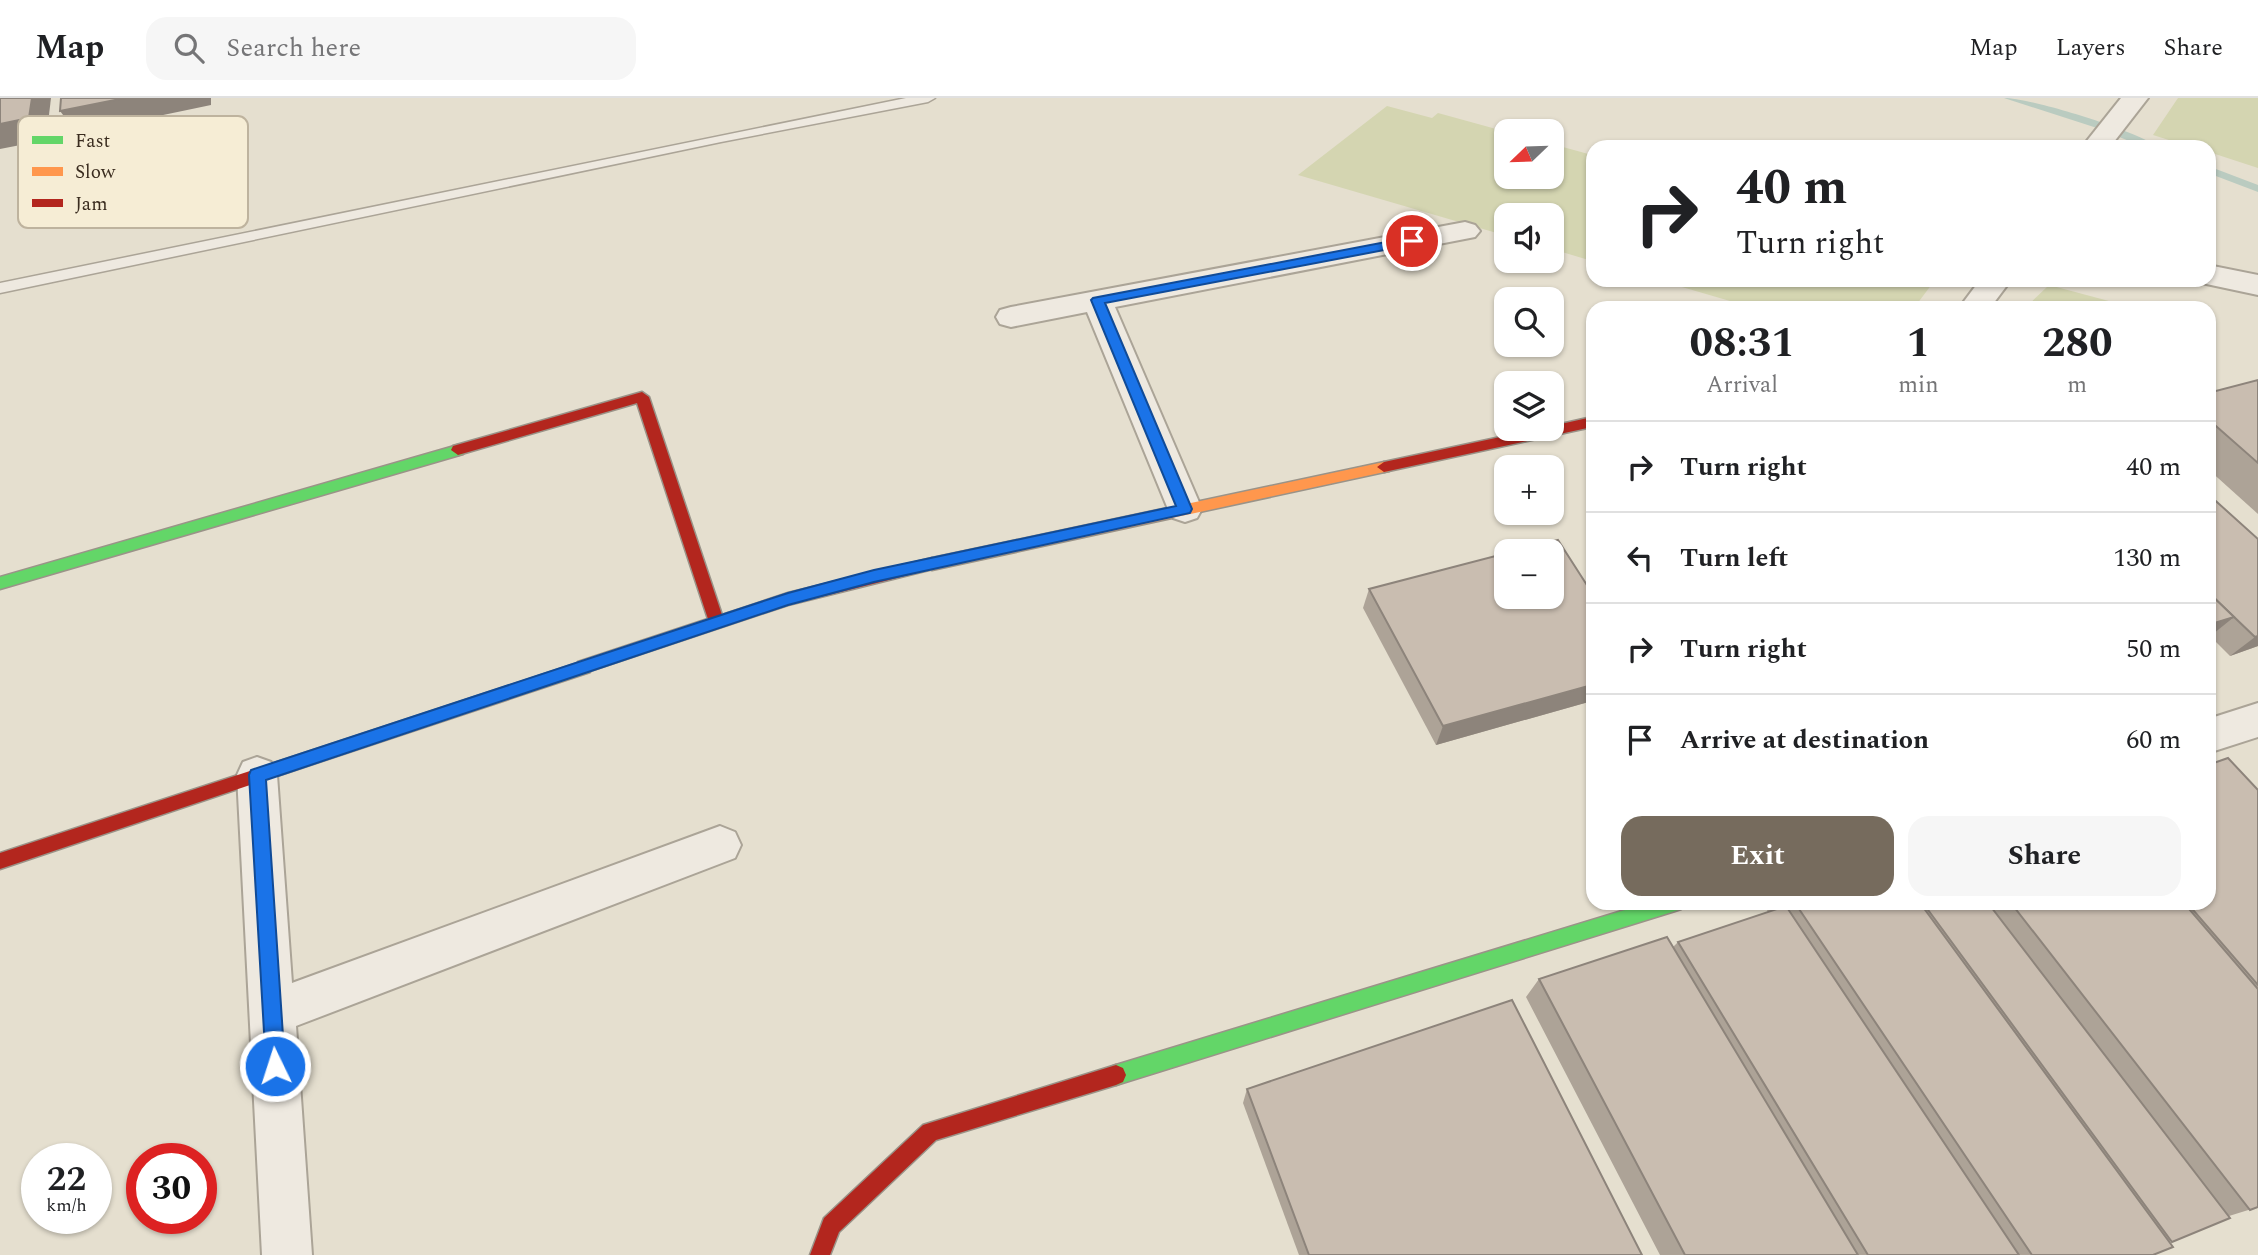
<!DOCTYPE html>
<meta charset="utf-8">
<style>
:root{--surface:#fff;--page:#f6f6f6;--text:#202124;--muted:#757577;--line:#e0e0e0;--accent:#766b5d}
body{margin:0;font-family:Spectral,serif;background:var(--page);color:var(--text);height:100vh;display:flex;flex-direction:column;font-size:26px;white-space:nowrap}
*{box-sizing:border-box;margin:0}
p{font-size:23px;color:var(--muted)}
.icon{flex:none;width:38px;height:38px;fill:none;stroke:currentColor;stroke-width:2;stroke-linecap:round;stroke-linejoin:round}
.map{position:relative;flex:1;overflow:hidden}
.sheet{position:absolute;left:1586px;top:203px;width:630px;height:609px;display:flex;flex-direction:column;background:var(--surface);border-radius:21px;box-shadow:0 2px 5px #0004}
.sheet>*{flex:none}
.banner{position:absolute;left:1586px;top:42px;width:630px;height:147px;border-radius:21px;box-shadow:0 2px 5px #0004;background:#fff;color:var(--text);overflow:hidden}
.needle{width:46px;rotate:247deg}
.fabs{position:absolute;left:1494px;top:21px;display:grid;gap:14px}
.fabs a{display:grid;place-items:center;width:70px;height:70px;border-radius:14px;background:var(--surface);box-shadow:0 2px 5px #0004;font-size:35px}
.speed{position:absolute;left:21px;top:1045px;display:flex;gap:14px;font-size:35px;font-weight:700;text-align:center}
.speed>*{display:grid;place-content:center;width:91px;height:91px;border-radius:50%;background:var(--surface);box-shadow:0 2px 5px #0004;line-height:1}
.speed small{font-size:18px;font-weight:400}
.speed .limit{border:10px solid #d22;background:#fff;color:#111}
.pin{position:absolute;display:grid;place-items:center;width:60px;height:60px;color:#fff;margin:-30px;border:4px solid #fff;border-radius:50%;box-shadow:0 2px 7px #0007}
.me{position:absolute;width:77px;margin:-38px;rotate:356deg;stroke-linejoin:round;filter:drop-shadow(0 0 5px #0008)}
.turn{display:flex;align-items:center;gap:24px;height:147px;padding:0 35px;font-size:32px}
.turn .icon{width:91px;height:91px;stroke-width:2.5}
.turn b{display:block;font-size:49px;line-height:60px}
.eta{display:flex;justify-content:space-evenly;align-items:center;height:119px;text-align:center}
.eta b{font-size:42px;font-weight:700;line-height:49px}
.action{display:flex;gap:14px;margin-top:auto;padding:14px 35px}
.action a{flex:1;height:80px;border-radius:21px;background:var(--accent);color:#fff;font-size:28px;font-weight:700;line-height:80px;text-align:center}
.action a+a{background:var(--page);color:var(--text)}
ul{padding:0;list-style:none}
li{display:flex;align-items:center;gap:21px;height:91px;padding:0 35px;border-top:2px solid var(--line)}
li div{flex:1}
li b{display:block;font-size:26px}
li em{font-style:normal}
header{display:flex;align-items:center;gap:42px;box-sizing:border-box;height:98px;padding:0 35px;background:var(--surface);border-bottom:2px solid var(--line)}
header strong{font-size:33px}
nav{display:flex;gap:38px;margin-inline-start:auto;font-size:24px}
.search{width:490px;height:63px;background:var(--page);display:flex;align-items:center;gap:18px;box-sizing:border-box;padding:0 24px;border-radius:21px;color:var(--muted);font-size:26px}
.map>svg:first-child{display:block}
.green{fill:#d4d5b1}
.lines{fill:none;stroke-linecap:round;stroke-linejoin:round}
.stream{fill:#bacbc0;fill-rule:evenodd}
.lane-casing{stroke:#aba497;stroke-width:3}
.street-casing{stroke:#aba497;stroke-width:4}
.fast-casing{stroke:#9a9388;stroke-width:3}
.slow-casing{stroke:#9a9388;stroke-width:3}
.jam-casing{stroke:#9a9388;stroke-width:3}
.lane{fill:#eee9e0;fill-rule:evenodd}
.street{fill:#eee9e0;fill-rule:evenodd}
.fast{fill:#63d668;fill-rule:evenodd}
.slow{fill:#ff974d;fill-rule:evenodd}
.jam{fill:#b3261e;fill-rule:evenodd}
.wall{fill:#ada397}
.shaded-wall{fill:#8d847b}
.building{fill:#c9bdb0;stroke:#8d847b;stroke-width:2}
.route{fill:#1a73e8;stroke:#114b97;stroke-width:2}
.key{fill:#f6edd5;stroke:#beb39e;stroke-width:2}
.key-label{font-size:19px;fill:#3a2c1f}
</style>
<header>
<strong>Map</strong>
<div class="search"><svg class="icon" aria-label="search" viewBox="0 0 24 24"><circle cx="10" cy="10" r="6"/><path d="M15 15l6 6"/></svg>Search here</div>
<nav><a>Map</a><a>Layers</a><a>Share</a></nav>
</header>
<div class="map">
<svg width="2258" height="1157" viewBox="0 0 2258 1157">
<rect width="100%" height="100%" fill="#e5dfcf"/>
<g class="green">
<polygon points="2178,0 2258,0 2258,70 2209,54 2208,49 2191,49 2153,37"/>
<polygon points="1387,8 1432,20 1438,15 1507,34 1507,79 1552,79 1552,46 1592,57 1592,163 1552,151 1552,117 1507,117 1507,138 1298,77"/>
<polygon points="1658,182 1935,182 1914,210 1754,210"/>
<polygon points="2049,187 2135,210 2025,210"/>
</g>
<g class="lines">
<g class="stream">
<path d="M2004,0C2031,0 2137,33 2158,49H2144L2097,30Z"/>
<polygon points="2208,68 2258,87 2258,94 2208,75"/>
</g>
<g class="lane-casing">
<polygon id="lane" points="906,0 935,0 928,4 721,44 0,195 0,185"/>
</g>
<g class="street-casing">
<g id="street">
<polygon points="2121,0 2148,0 2110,49 2082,49"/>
<polygon points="1465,124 1475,127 1480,133 1475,139 1115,209 1202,411 1197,420 1185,424 1173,420 1168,411 1087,214 1011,229 1000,226 996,219 1000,212 1011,209"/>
<polygon points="2208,167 2258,177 2258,197 2197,184 2196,182 2208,182"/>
<polygon points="1980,182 2011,182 1990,210 1959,210"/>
<polygon points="2258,605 2258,639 2208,655 2208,621"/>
<polygon points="257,659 271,664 277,677 292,885 720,728 735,734 741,747 735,760 296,928 312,1157 262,1157 237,677 243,664"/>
</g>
</g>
<g class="fast-casing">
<g id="fast">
<polygon points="458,347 465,352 463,356 0,491 0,479"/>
<polygon points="584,563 590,564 592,569 590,574 259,684 253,682 251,677 253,672 259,670"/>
<polygon points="1648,805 1684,805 1681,811 1675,813 1116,987 1109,984 1106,977 1109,970 1116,967"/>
</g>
</g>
<g class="slow-casing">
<polygon id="slow" points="1384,364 1391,369 1389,373 932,472 925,466 932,460"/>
</g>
<g class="jam-casing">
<g id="jam">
<polygon points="642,294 649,299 722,517 788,495 932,460 937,462 939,466 937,470 788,507 584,575 578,574 576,569 578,564 708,521 637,305 458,357 451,352 453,348"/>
<polygon points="1592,319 1592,329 1384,374 1377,369 1384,364 1538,331 1552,331 1552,328"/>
<polygon points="259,670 265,672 267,677 265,682 0,771 0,755"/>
<polygon points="1116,967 1123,970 1126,977 1123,984 1116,987 936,1042 839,1134 830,1157 810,1157 824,1120 923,1027"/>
</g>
</g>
<use href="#lane" class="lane"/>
<use href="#street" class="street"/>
<use href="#fast" class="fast"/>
<use href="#slow" class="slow"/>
<use href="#jam" class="jam"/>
</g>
<g class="wall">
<polygon points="2258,282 2258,416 2208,371 2208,295"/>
<polygon points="2208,396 2258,441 2258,548 2230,558 2210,538 2208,540"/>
<polygon points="1369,491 1592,495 1592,603 1436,647 1363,510"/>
<polygon points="2258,692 2258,1109 2229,1118 2169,1144 2153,1157 1660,1157 1526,899 1539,881 1673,849 1678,844 1768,814 1767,812 1774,805 2208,805"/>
<polygon points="1247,991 1642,1157 1299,1157 1243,1005"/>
</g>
<g class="shaded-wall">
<polygon points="32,0 51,0 46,42 0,51 0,26"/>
<polygon points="125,0 211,0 211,7 77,35 60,13"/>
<polygon points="2234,519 2208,540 2208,527"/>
<polygon points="2258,538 2258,548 2230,558 2255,539"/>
<polygon points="1592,587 1592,603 1436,647 1443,628"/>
</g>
<g class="building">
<polygon points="0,0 32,0 29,20 0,26"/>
<polygon points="61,0 125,0 60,13"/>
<polygon points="2258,282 2258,365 2208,321 2208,295"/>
<polygon points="2208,396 2258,441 2258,538 2255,539 2208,494"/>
<polygon points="1558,442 1592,495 1592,587 1443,628 1369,491 1507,455 1507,499 1552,499 1552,453 1515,453"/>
<polygon points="2208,494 2234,519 2208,527"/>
<polygon points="2228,660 2258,692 2258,887 2187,805 2208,805 2208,667"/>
<polygon points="1795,805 1920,805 2173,1149 2153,1157 2032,1157"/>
<polygon points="1923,805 1988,805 2230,1120 2172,1144"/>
<polygon points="2011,805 2184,805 2258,891 2258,1109 2250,1112"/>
<polygon points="1786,808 2019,1157 1868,1157 1678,844"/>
<polygon points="1667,839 1858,1157 1685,1157 1539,881"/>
<polygon points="1512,902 1642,1157 1309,1157 1247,991"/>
</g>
<polygon class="route" points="1412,139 1416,140 1416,146 1105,205 1192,411 1190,415 874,484 788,507 266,682 285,968 282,975 275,978 268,975 266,968 249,677 251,672 788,495 874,472 1176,408 1091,202 1093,200"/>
<rect x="18" y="18" width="230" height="112" rx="10" class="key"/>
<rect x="32" y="38" width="31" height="8" fill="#63d668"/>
<rect x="32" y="69" width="31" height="9" fill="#ff974d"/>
<rect x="32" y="101" width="31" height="8" fill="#b3261e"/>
<g class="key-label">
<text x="75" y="49">Fast</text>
<text x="75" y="80">Slow</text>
<text x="75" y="112">Jam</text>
</g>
</svg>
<div class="fabs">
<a><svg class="needle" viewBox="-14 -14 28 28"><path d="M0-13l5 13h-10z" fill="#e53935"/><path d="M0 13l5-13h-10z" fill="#757577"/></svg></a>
<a><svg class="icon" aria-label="sound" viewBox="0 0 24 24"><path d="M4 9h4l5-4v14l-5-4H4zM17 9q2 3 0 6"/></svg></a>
<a><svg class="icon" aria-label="search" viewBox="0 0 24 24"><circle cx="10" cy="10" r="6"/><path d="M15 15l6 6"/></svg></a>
<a><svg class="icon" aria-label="layers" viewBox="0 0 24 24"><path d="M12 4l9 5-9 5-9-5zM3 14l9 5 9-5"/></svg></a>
<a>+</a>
<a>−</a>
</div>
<div class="speed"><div>22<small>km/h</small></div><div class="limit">30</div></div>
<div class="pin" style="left:1412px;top:143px;background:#d93025"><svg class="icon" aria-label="arrive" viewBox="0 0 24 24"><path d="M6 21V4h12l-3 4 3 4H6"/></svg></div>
<svg class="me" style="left:275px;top:968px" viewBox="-20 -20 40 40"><circle r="17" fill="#1a73e8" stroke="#fff" stroke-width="3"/><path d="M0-11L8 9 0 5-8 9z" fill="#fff"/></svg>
<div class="banner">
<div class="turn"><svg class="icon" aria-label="right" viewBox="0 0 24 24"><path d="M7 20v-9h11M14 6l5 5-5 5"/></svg><div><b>40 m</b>Turn right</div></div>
</div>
<section class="sheet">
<div class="eta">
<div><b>08:31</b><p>Arrival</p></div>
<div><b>1</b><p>min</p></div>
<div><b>280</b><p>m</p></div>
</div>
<ul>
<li><svg class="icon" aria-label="right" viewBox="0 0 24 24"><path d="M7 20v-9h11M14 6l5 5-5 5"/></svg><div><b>Turn right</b></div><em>40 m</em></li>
<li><svg class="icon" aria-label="left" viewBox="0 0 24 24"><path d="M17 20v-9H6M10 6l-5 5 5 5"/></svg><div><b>Turn left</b></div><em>130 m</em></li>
<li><svg class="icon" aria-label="right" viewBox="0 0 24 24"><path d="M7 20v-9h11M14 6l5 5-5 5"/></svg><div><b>Turn right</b></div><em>50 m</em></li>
<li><svg class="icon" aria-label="arrive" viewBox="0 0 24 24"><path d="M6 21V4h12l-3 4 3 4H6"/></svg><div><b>Arrive at destination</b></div><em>60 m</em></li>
</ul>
<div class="action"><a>Exit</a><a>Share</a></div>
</section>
</div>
